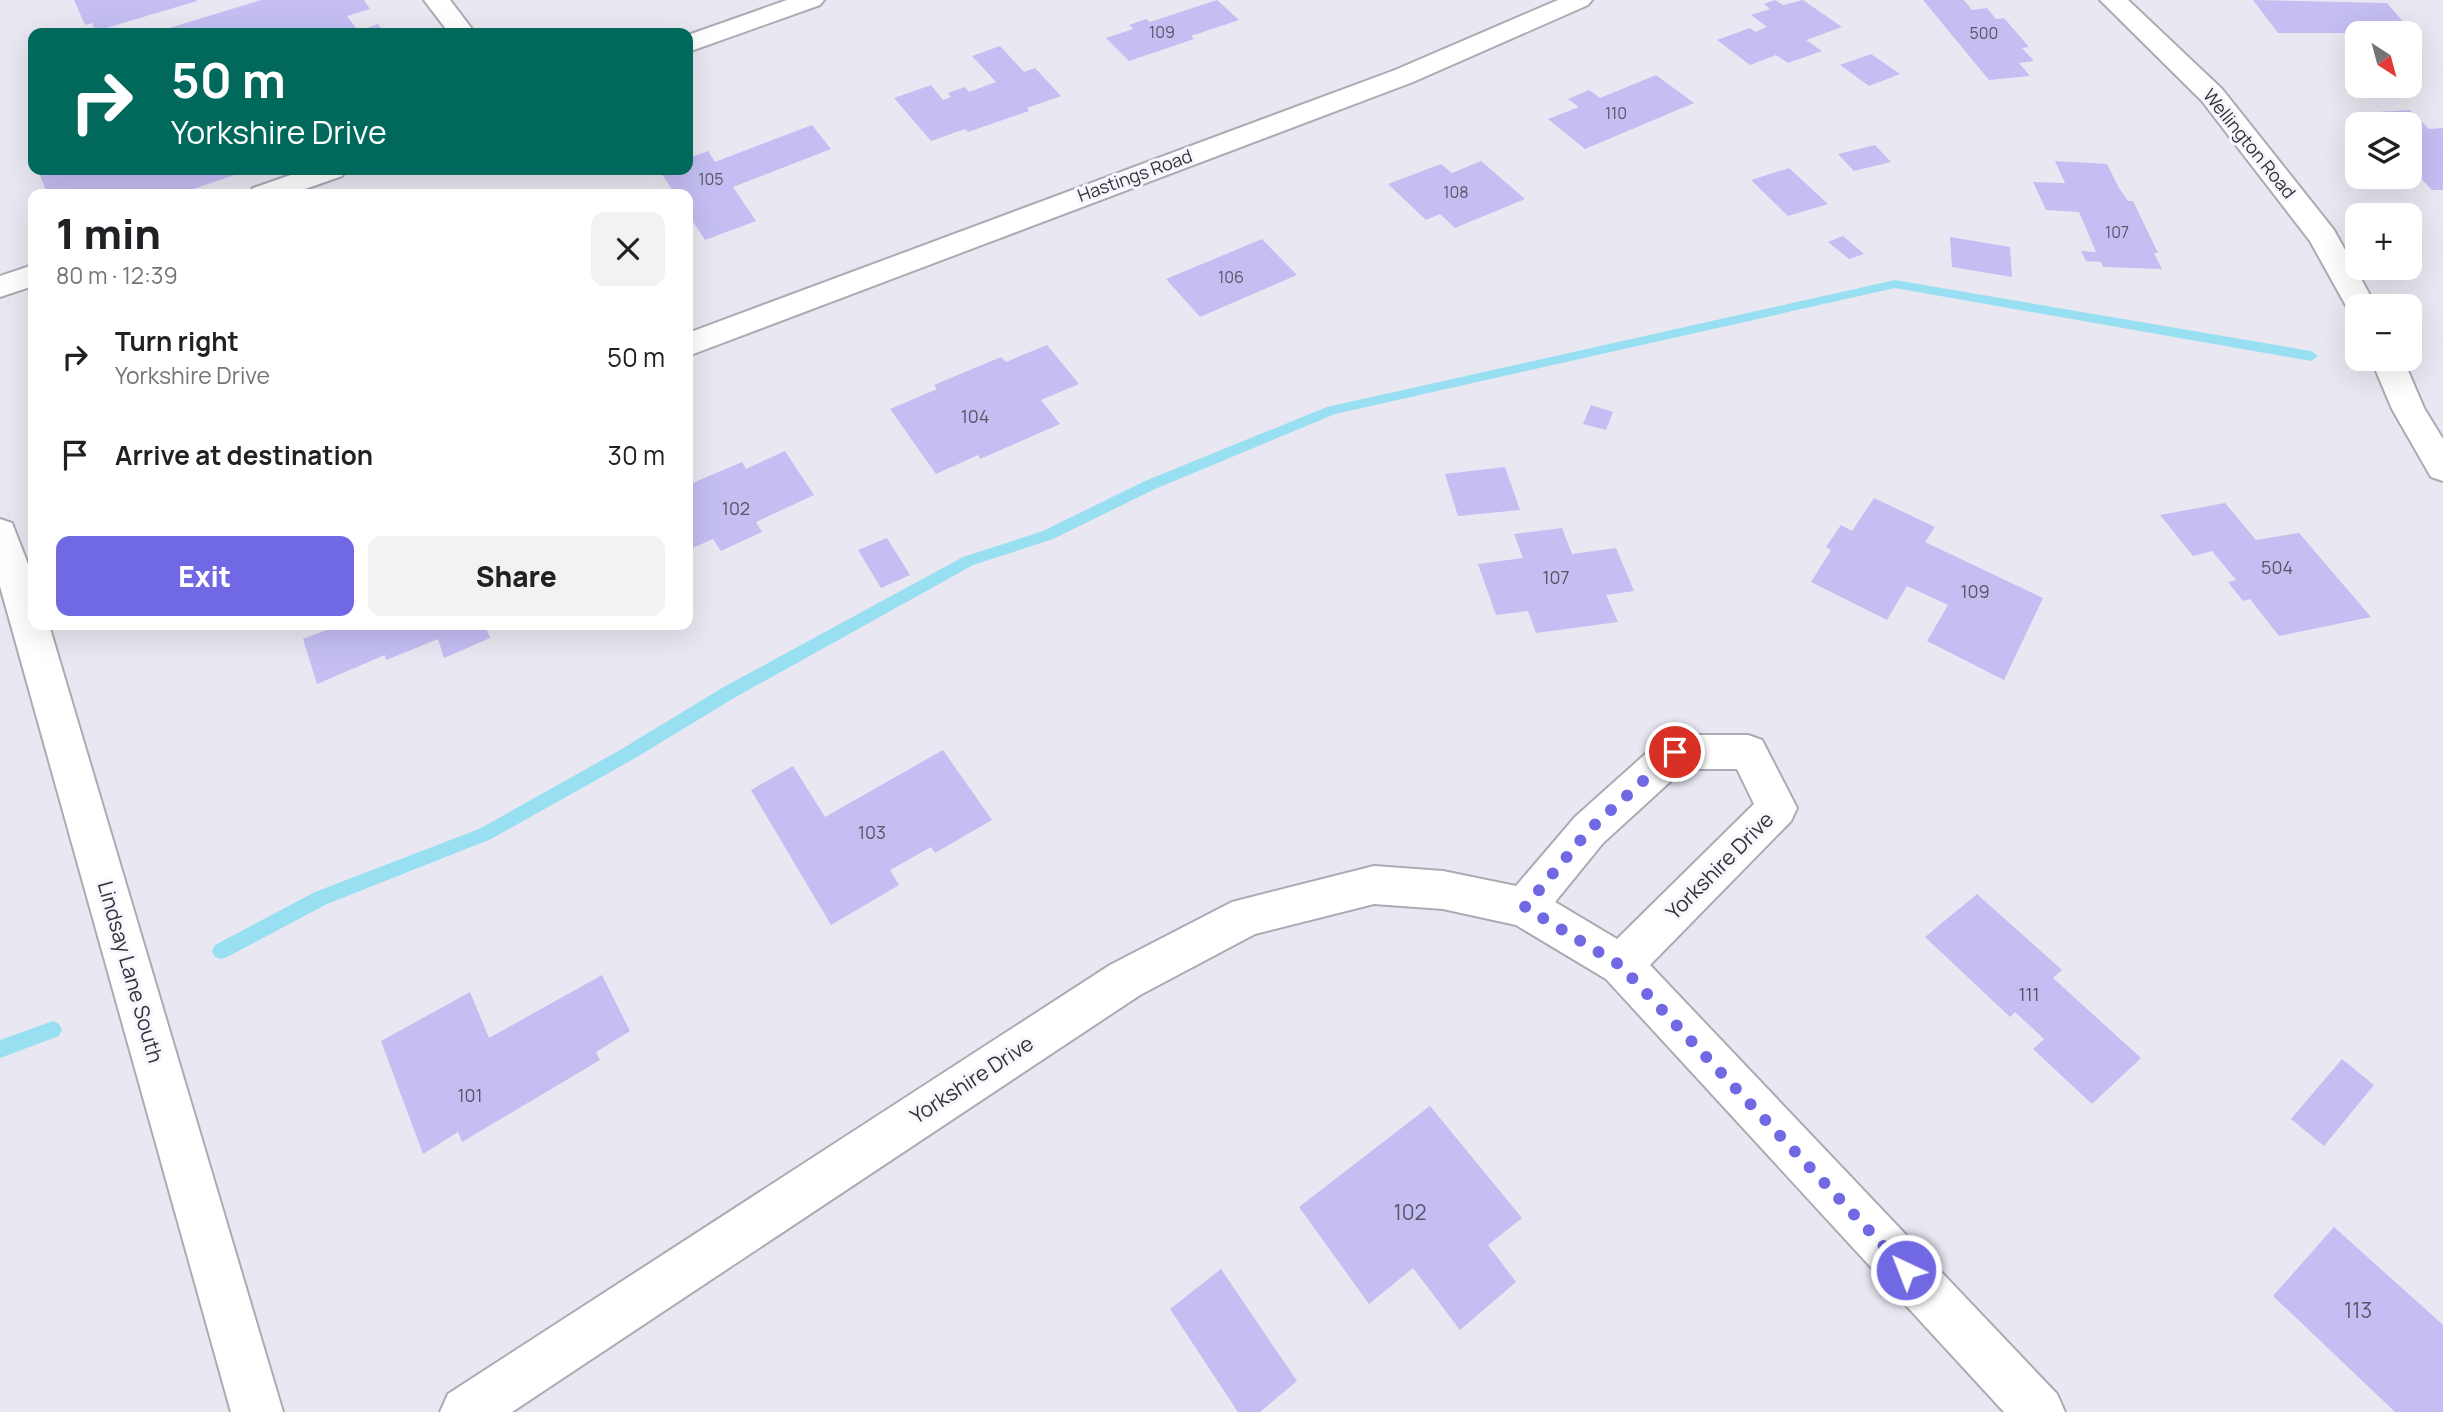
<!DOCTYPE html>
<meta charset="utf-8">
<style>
:root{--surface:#fff;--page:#f2f2f2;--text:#202124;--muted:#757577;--accent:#7168e3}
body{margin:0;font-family:Manrope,sans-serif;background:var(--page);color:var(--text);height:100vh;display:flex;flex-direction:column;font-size:26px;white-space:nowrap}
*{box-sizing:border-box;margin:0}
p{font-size:23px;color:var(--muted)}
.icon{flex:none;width:38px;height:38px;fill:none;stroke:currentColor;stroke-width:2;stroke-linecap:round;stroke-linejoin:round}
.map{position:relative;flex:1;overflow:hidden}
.side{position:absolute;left:28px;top:189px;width:665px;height:441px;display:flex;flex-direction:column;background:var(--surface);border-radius:14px;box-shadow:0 7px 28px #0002}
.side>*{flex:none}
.hud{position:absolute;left:28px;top:28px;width:665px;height:147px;border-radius:14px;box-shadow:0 7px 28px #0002;background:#00695c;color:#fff;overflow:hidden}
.needle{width:46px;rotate:144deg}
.tools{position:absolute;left:2345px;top:21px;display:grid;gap:14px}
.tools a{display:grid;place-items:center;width:77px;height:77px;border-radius:14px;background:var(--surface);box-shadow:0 7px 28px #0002;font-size:35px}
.pin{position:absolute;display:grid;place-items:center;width:60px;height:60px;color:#fff;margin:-30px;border:4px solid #fff;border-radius:50%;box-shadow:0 2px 7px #0007}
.me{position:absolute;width:77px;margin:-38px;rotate:317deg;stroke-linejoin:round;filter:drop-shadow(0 0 5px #0008)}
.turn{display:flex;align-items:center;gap:24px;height:147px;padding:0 28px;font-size:32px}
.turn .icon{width:91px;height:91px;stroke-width:2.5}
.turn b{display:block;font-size:49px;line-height:60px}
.round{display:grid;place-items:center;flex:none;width:74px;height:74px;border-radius:14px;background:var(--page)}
.summary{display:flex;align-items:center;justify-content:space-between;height:119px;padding:0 28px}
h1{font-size:42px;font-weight:800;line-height:52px}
.button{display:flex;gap:14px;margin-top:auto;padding:14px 28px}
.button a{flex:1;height:80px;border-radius:14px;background:var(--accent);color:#fff;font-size:28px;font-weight:800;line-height:80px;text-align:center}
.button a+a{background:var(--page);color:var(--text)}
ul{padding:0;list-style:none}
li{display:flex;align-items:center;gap:21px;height:98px;padding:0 28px}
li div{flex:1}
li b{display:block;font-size:26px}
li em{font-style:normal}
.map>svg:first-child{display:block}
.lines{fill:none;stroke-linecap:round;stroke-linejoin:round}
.stream{fill:#98dff1;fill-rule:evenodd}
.building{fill:#c4bef3}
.minor-casing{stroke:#acabb4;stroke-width:4}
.minor{fill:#fff;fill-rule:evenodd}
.route{stroke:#7168e3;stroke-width:12;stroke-dasharray:0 21.6}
.labels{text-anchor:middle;stroke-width:6;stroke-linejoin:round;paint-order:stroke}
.far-number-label{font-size:16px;fill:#575665}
.far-street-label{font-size:18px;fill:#333336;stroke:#f6f6ff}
.number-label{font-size:18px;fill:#575665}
.street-label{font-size:21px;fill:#333336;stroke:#f6f6ff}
.near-number-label{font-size:21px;fill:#575665}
</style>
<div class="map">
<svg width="2443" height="1412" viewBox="0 0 2443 1412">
<rect width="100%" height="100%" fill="#e9e8f2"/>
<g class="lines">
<g class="stream">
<polygon points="1895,280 2311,351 2318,356 2311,361 1895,288 1335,414 1155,489 1053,539 973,565 734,698 632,760 491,839 327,904 227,957 221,959 215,957 212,951 215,945 315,892 479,829 620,750 722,688 963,557 1043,531 1145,481 1327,407"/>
<polygon points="53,1021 59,1024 62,1030 59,1036 0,1058 0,1040"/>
</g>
</g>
<g class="building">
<polygon points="74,0 197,0 197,1 96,31 92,23 85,25"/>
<polygon points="261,0 364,0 370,9 347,16 358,31 378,24 384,33 153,33"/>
<polygon points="1217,0 1239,20 1191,36 1194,39 1129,61 1106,38 1133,29 1129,25 1146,19 1150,22"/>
<polygon points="1775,0 1783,5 1803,0 1842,27 1806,40 1822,51 1788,63 1776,55 1750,65 1717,40 1750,28 1755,32 1767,27 1751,15 1770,9 1764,4"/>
<polygon points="1923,0 1964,0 1972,10 1987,8 1996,19 2004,18 2029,47 2022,48 2034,61 2019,63 2030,76 1989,80"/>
<polygon points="2253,0 2387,3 2413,33 2278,33"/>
<polygon points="1000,46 1024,72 1035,68 1061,96 1027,108 1029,111 968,132 965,129 931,141 894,98 931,85 943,100 951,97 948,93 965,87 969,92 996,82 972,56"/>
<polygon points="1871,54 1900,74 1869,86 1840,65"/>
<polygon points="1656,75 1694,103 1585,149 1548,119 1579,107 1568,99 1589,90 1600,98"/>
<polygon points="2410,110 2429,129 2443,128 2443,190 2432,190 2410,167 2410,124 2371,124 2361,113"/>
<polygon points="812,125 831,149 733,187 756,221 705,240 688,214 688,194 675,194 659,170 688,170 688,158 708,151 715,162"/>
<polygon points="1875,145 1891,162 1854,171 1838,154"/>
<polygon points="1481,161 1525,199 1455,228 1440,214 1426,220 1388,184 1441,164 1452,173"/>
<polygon points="2055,161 2107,164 2119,188 2128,201 2133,201 2158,253 2154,253 2162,269 2103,267 2101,262 2086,261 2081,251 2096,252 2079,212 2046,210 2033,182 2065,183"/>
<polygon points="1789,168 1828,204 1788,216 1751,180"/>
<polygon points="38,170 249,170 179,194 47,194"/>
<polygon points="1843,236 1864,254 1849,259 1828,242"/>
<polygon points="1950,237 2010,247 2012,277 1952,267"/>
<polygon points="1262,239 1297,275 1200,317 1166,279"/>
<polygon points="1047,345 1079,384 1041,400 1060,424 980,459 978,455 936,474 890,409 937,389 934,385 1001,357 1006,362"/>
<polygon points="1591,405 1613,412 1606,430 1583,424"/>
<polygon points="785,451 814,495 756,522 762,532 721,551 713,539 688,550 688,485 742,462 746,469"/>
<polygon points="1505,467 1520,510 1458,516 1445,474"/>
<polygon points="1874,498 1935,527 1925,542 2043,598 2004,680 1927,641 1948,605 1907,586 1887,620 1811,582 1831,550 1826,547 1841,525 1852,531"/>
<polygon points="2225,503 2256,540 2299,533 2371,617 2279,636 2250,599 2243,601 2228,582 2236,580 2212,551 2193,556 2160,515"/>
<polygon points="1562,528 1572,554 1616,548 1634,591 1606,595 1618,622 1536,633 1528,611 1496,615 1478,564 1523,558 1514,534"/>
<polygon points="887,538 910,575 881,588 858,550"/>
<polygon points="339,625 485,625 490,638 444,658 438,639 386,660 385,655 317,684 303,639"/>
<polygon points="943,750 992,820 935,853 931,847 890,870 899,885 831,925 751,790 793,766 825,817"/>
<polygon points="1977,894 2062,970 2053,978 2141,1058 2092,1104 2033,1049 2044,1039 2015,1012 2010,1017 1925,937"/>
<polygon points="602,975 630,1031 596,1052 600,1060 462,1142 458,1132 423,1154 381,1041 470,992 489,1038"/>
<polygon points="2342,1059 2374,1085 2324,1146 2291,1119"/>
<polygon points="1430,1106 1522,1218 1488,1245 1516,1282 1460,1330 1413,1268 1369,1304 1299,1207"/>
<polygon points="2334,1227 2443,1325 2443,1412 2395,1412 2273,1296"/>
<polygon points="1221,1269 1297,1381 1260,1412 1238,1412 1170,1309"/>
</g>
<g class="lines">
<g class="minor-casing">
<g id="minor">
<polygon points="424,0 450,0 475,33 449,33"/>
<polygon points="787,0 824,0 820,5 688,52 688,35"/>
<polygon points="1558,0 1592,0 1588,5 1413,82 688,356 688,333 1395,70"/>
<polygon points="2100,0 2128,0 2222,89 2334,230 2376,306 2357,306 2357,315 2350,313 2310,241 2202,101"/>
<polygon points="305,170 346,170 342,176 291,194 249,194 253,188"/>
<polygon points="33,265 33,286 0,297 0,276"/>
<polygon points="2371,359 2403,359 2424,408 2443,439 2443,481 2431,477 2392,409"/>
<polygon points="0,519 12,523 33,577 33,625 49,625 283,1412 231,1412 0,586"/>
<path d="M1675,735H1748L1762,740L1797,808L1791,821L1650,965L2057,1394L2065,1412H2004L1606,979L1516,925L1443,909L1374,904L1255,934L1140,995L512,1412H440L448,1394L1110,965L1232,902L1374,866L1443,871L1516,886L1575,817L1661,740ZM1684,769H1737L1754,804L1617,939L1555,902L1603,843Z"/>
</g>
</g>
<use href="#minor" class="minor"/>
</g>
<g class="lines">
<polyline class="route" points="1675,752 1589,830 1525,907 1620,965 1906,1270"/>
</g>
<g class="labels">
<g class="far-number-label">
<text x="1162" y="38">109</text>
<text x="1984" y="39">500</text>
<text x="1616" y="119">110</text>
<text x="711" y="185">105</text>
<text x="1456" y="198">108</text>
<text x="2117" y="238">107</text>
<text x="1231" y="283">106</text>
</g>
<g class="far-street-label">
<text transform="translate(2249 144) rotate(51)" y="6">Wellington Road</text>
<text transform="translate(1135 176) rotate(-20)" y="6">Hastings Road</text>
</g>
<g class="number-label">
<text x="975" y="423">104</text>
<text x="736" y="515">102</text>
<text x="2277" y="574">504</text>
<text x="1556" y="584">107</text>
<text x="1975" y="598">109</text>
<text x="872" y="839">103</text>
<text x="2029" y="1001">111</text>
<text x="470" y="1102">101</text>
</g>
<g class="street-label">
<text transform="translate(1720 866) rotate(-45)" y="7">Yorkshire Drive</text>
<text transform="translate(130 972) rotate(74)" y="7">Lindsay Lane South</text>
<text transform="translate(972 1080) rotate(-33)" y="7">Yorkshire Drive</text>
</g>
<g class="near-number-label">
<text x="1410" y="1220">102</text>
<text x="2358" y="1318">113</text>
</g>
</g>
</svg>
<div class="tools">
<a><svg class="needle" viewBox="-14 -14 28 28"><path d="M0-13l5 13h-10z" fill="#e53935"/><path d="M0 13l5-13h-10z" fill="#757577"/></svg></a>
<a><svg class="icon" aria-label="layers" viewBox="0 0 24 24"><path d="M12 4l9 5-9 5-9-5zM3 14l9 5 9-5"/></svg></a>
<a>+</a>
<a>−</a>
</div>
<div class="pin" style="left:1675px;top:752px;background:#d93025"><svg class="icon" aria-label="arrive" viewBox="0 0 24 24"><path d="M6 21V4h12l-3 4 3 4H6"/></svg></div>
<svg class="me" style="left:1906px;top:1270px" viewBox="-20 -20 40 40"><circle r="17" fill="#7168e3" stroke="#fff" stroke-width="3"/><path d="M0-11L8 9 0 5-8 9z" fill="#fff"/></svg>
<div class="hud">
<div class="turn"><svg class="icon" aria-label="right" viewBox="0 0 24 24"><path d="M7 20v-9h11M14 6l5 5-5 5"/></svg><div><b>50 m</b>Yorkshire Drive</div></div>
</div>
<section class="side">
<div class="summary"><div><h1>1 min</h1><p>80 m · 12:39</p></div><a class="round"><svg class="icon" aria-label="close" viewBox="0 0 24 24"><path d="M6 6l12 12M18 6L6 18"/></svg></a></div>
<ul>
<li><svg class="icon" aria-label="right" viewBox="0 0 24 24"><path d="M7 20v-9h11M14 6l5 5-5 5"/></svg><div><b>Turn right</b><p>Yorkshire Drive</p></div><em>50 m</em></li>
<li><svg class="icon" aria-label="arrive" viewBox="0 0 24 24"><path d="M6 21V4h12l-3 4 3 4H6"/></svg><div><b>Arrive at destination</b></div><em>30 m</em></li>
</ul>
<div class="button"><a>Exit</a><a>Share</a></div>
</section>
</div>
